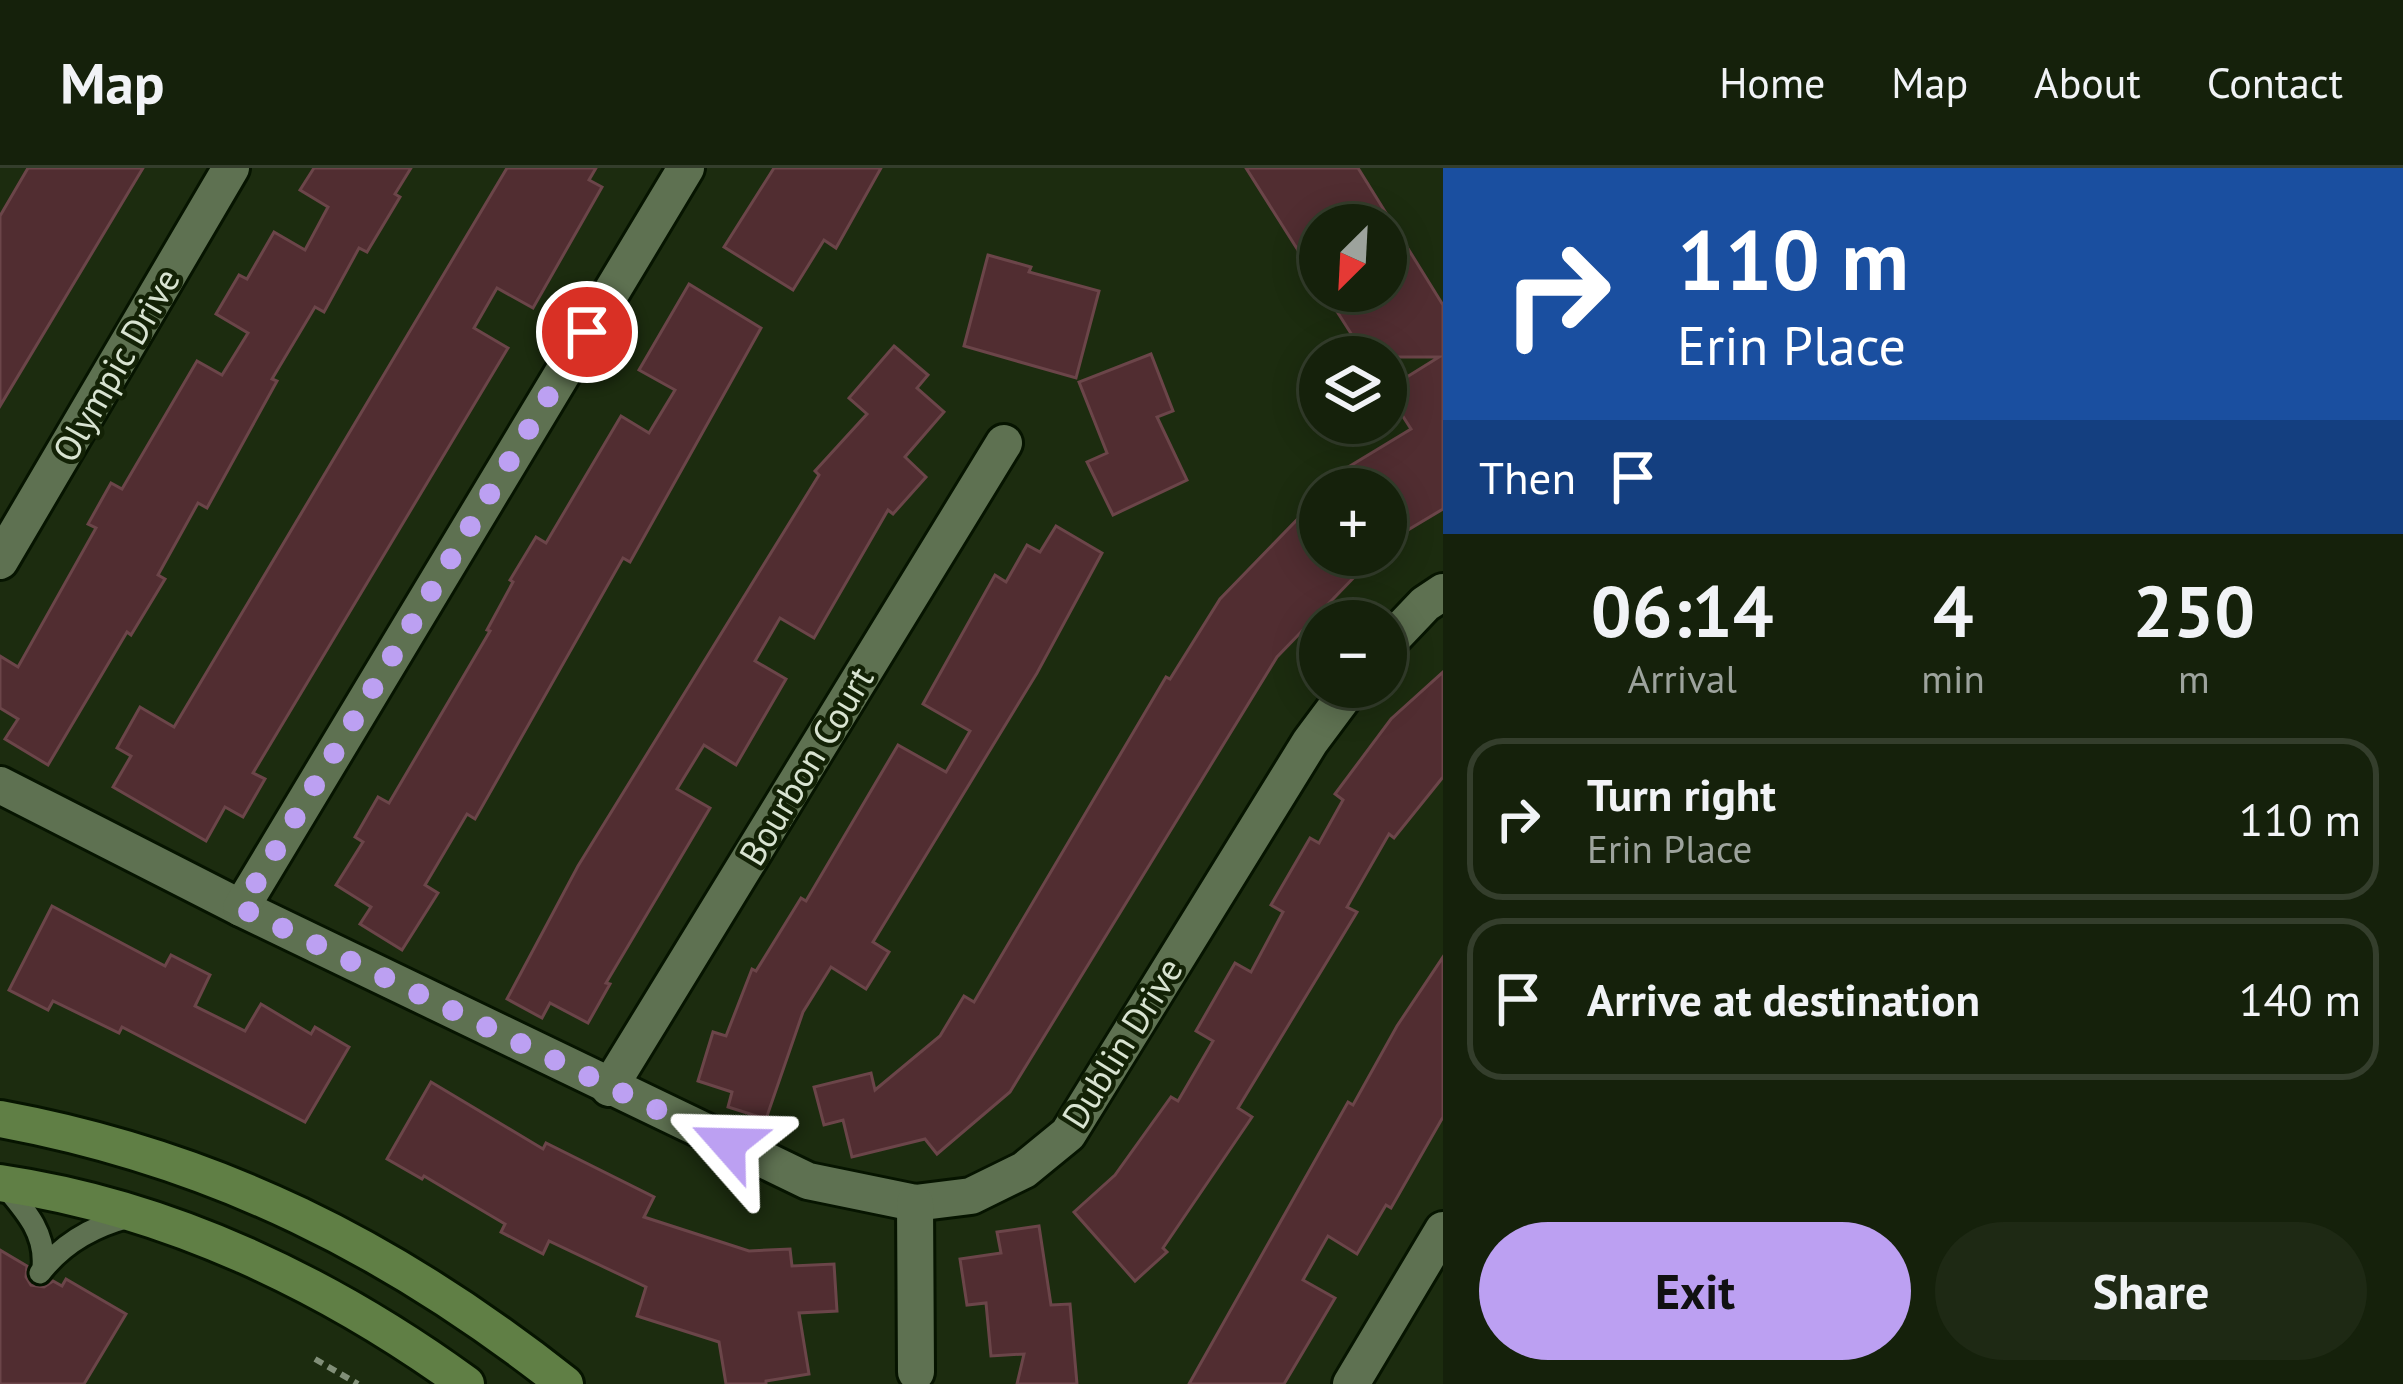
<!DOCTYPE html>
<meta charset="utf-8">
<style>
:root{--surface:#15210b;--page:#1e2914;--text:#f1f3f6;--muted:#9da39d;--line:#343e2c;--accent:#bca0f2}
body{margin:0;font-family:"PT Sans",sans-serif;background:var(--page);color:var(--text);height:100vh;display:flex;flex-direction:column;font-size:45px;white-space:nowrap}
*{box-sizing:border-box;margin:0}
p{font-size:39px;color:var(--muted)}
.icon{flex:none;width:66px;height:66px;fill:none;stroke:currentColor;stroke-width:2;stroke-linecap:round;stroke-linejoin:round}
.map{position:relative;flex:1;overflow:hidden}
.drawer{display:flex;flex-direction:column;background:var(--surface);width:960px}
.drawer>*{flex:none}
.hud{background:#1a4fa0;color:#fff;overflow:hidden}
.needle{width:78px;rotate:204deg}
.buttons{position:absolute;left:1299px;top:36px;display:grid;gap:24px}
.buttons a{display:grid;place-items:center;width:108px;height:108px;border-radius:50%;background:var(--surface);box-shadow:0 6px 30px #0003,0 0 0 3px var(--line);font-size:60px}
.pin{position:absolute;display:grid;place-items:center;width:102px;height:102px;color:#fff;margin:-51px;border:6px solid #fff;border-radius:50%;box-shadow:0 3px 12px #0007}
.me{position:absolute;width:132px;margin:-66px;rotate:295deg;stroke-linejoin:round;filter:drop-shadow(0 0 9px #0008)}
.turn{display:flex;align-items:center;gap:42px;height:252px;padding:0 36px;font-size:54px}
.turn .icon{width:156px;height:156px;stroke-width:2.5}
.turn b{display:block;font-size:84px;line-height:102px}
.then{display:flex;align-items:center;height:114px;padding:0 36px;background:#0003;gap:24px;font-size:45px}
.eta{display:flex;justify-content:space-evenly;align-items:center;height:204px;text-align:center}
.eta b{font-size:72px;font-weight:700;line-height:84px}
.primary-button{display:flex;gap:24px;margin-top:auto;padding:24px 36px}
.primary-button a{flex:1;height:138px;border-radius:72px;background:var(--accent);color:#111;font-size:48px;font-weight:700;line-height:138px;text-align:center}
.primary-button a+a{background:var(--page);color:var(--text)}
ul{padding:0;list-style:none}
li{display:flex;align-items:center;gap:36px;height:162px;margin:0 24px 18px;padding:0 12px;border:6px solid var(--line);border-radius:36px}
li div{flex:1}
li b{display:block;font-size:45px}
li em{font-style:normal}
header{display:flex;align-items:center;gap:72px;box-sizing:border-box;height:168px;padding:0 60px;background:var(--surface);border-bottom:3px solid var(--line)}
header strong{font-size:57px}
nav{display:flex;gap:66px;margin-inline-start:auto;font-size:42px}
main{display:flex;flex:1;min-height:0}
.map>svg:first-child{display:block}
.building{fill:#512d31;stroke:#6b4549;stroke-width:3}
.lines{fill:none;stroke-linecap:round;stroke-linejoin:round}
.service-casing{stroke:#061400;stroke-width:27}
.minor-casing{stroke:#061400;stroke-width:42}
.secondary-casing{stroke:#061400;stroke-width:42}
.path{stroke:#818f78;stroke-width:6;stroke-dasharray:9 6;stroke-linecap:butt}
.service{stroke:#5e7151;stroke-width:21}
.minor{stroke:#5e7151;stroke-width:36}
.secondary{stroke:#607f45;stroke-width:36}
.route{stroke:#bca0f2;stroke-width:21;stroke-dasharray:0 37.8}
.labels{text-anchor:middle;stroke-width:9;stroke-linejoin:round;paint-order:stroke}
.street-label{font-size:36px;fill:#d8e3d1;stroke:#132206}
</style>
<header>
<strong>Map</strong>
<nav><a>Home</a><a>Map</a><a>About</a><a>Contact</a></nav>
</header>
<main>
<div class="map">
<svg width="1443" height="1216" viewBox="0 0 1443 1216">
<rect width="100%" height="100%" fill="#1c2c0f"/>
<g class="building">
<polygon points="28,0 143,0 0,238 0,48"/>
<polygon points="314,0 411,0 395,26 400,29 367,84 359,80 324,144 315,139 272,211 277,213 207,340 198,335 158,407 165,411 131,467 127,464 48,597 5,571 18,551 0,540 0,488 18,499 96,360 88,356 111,315 122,321 197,193 222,207 248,165 216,146 239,107 247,111 274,64 305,82 328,39 300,22"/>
<polygon points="507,0 596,0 589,12 602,19 533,140 497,120 474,160 508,180 253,605 265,611 243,649 225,639 206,673 113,619 131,588 117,580 140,539 174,559"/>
<polygon points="774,0 881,0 836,80 824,72 793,122 724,79"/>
<polygon points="1246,0 1358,0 1443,137 1443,341 1386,375 1386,321 1312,321 1411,261 1386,222 1439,189 1366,189 1324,123 1386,123 1386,57 1320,57 1320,117"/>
<polygon points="988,87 1031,99 1029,104 1099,123 1076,210 964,178"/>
<polygon points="689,116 761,160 630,394 623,390 475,651 467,646 425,717 438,725 402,782 360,756 371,739 336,717 363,674 355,669 378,629 389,635 490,463 487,462 513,414 510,412 536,369 546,375 621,248 649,265 675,222 639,202"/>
<polygon points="894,178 928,207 917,220 944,244 905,289 926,309 893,346 888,342 814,470 780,450 755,493 786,511 736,597 704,577 677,621 710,640 606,815 610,816 588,855 550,835 542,850 507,831 578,698 819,307 815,303 867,246 849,230"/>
<polygon points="1151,186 1173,243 1157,249 1187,312 1113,347 1087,294 1107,285 1079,214"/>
<polygon points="1320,328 1320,387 1346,387 1361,402 1277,489 1010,924 937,986 925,971 852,989 843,952 824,957 814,919 871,905 875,922 940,868 964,828 974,834 1166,509 1170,511 1220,431"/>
<polygon points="1056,358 1102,385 1037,505 873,774 889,784 866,821 831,799 803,844 766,951 728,939 732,924 698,913 713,864 726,868 752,801 756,803 801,730 806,733 898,577 946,604 970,563 923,536 995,407 1006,414 1027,377 1040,384"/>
<polygon points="1443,504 1443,609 1394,670 1389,666 1347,739 1357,744 1238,940 1252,949 1163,1080 1167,1084 1135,1113 1074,1044 1115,1007 1171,929 1178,933 1213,873 1196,863 1235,795 1251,804 1283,744 1271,737 1310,670 1319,675 1343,632 1335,626 1391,551"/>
<polygon points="52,738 165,798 171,787 210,807 195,838 245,863 261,836 311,866 315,859 349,879 305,954 122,859 119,865 53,833 48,842 9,822"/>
<polygon points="1443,789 1443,949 1391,1040 1386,1037 1357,1086 1328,1068 1303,1112 1335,1130 1284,1216 1189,1216 1348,934 1353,937 1397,858"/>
<polygon points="431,914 543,981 546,975 654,1029 644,1049 749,1083 790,1081 792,1098 834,1096 837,1143 799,1145 809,1206 766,1213 766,1216 726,1216 719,1174 637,1148 646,1119 549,1073 543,1086 501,1064 505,1056 424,1008 422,1011 387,991"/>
<polygon points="1039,1058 1051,1137 1070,1136 1077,1216 1017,1216 1024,1186 991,1188 986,1135 967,1137 960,1091 1001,1085 997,1064"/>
<polygon points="0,1082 27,1098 26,1109 31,1117 44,1119 53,1113 62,1118 66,1111 126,1146 84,1216 0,1216"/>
</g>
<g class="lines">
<g class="service-casing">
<g id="service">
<path d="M3,1016C24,1041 46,1064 43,1099"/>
<path d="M40,1105C62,1076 94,1058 129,1049"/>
</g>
</g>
<g class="minor-casing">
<g id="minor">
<polyline points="0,393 231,0"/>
<polyline points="1386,477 1425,436 1443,424"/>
<polyline points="0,617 241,740 808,1013 915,1035 971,1028 1024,1002 1068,966 1310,574 1351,519"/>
<polyline points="241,740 686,0"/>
<polyline points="609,920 1004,275"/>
<polyline points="915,1035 916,1204"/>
<polyline points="1351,1216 1443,1062"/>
</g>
</g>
<g class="secondary-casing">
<g id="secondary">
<path d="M0,951C216,991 393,1080 565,1216"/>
<path d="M0,1015C170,1040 328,1116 466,1216"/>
</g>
</g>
<polyline class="path" points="315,1191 358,1216"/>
<use href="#service" class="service"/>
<use href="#minor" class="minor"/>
<use href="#secondary" class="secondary"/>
</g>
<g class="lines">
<polyline class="route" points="587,164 241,740 728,976"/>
</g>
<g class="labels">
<g class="street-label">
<text transform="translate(116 197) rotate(-60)" y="13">Olympic Drive</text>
<text transform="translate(806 598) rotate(-59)" y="13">Bourbon Court</text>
<text transform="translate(1122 875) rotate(-58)" y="13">Dublin Drive</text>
</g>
</g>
</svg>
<div class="buttons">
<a><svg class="needle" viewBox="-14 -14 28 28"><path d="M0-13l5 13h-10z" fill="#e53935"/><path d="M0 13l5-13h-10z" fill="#9da39d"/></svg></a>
<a><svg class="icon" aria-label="layers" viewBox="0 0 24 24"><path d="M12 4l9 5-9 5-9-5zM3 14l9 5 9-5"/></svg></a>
<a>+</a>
<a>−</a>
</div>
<div class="pin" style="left:587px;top:164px;background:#d93025"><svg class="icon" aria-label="arrive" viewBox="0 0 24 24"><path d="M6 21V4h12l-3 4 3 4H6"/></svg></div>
<svg class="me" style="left:728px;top:976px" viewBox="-20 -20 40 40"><path d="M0-17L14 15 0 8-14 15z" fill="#bca0f2" stroke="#fff" stroke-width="4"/></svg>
</div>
<section class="drawer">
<div class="hud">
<div class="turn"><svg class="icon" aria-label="right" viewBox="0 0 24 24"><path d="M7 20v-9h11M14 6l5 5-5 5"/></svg><div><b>110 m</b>Erin Place</div></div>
<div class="then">Then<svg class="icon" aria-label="arrive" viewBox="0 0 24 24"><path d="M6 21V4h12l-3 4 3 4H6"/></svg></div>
</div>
<div class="eta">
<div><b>06:14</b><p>Arrival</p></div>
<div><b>4</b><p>min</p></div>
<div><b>250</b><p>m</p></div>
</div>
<ul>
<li><svg class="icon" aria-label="right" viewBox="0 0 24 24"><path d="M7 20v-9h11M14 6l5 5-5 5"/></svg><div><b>Turn right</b><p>Erin Place</p></div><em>110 m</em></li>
<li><svg class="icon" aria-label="arrive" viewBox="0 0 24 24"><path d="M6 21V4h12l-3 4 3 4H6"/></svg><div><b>Arrive at destination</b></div><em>140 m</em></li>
</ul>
<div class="primary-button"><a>Exit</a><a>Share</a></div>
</section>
</main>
